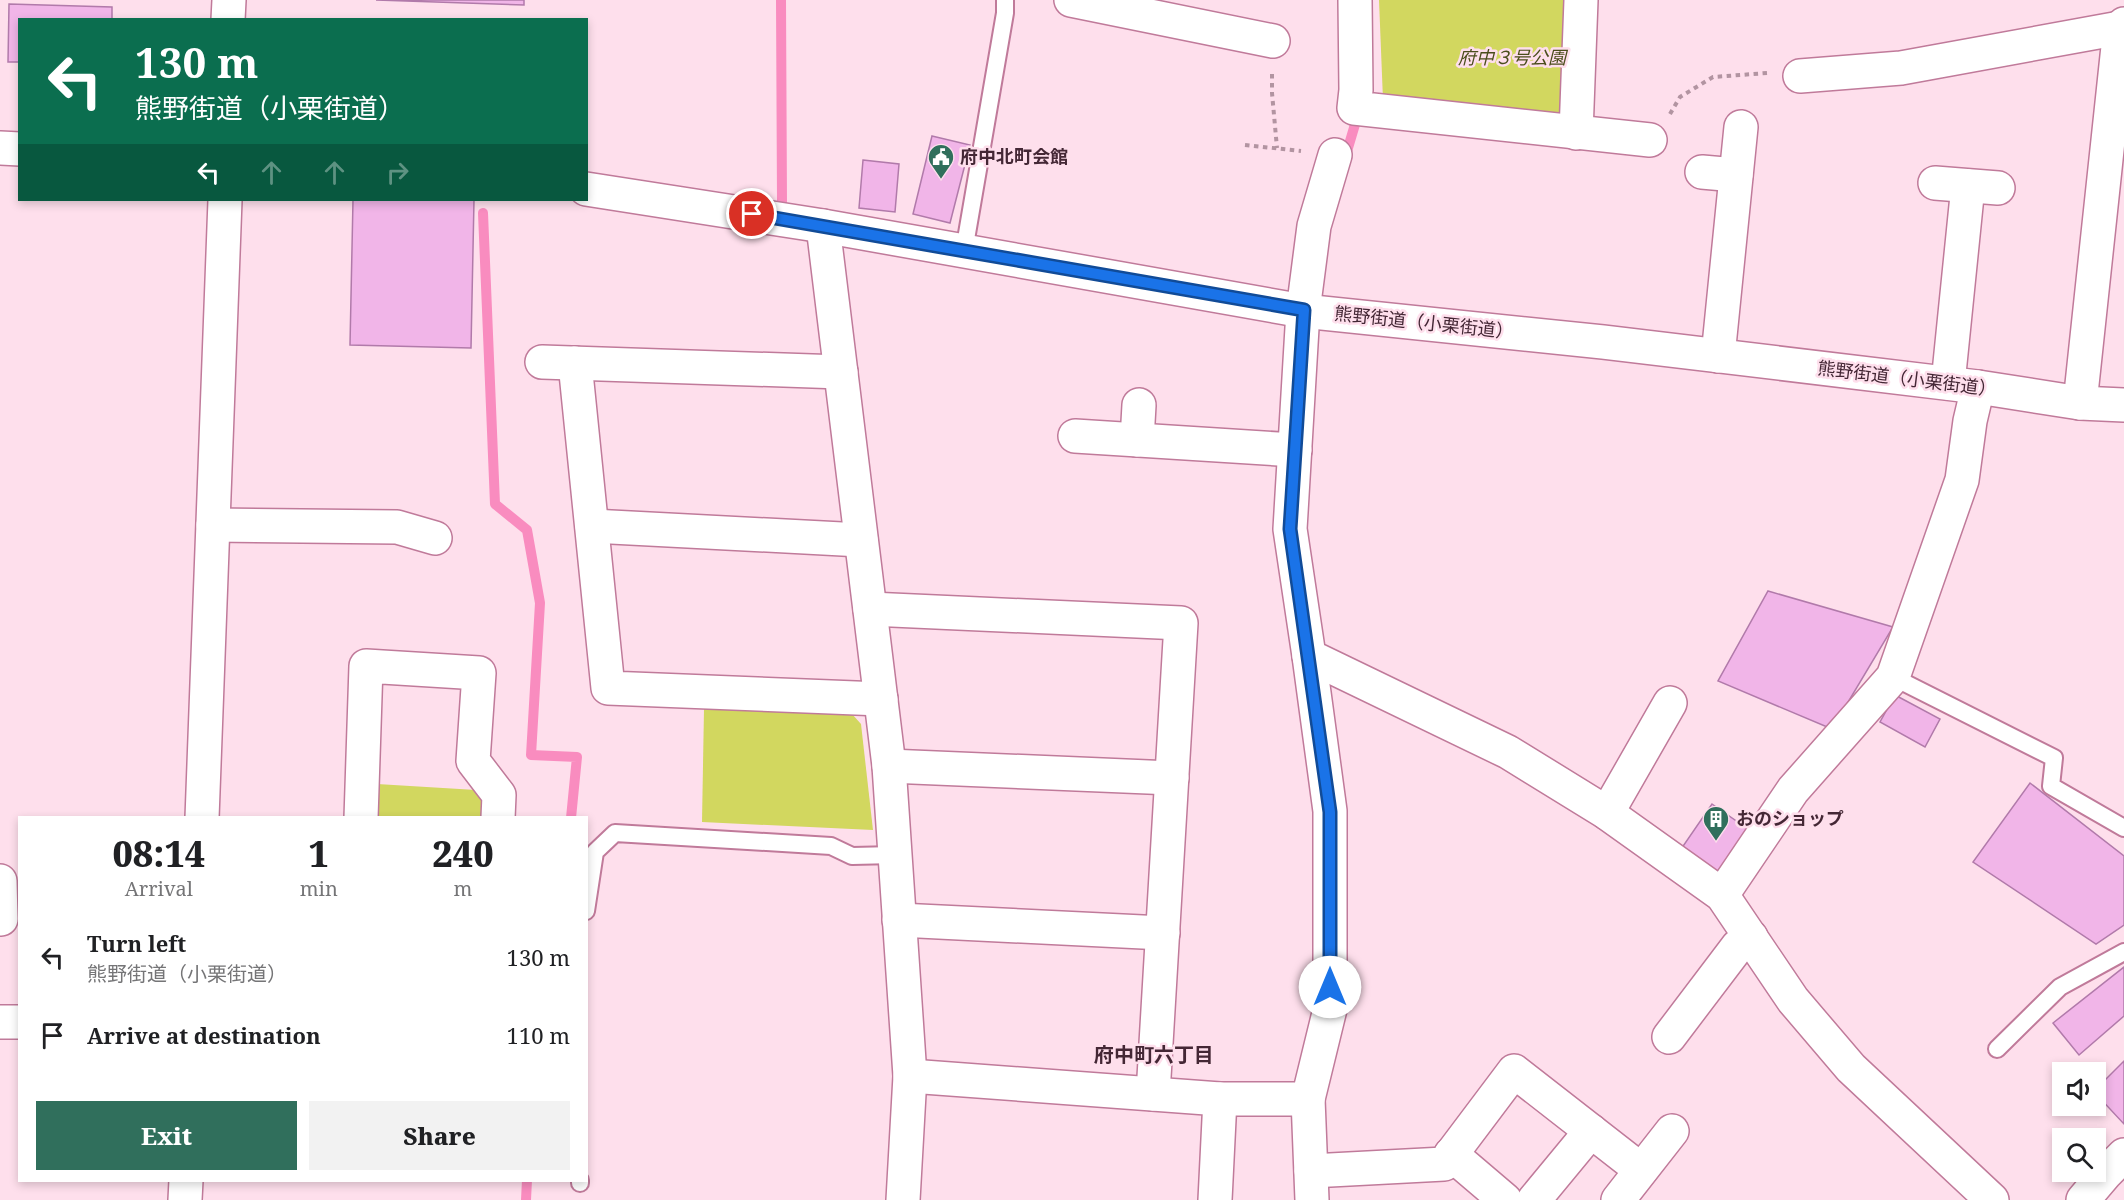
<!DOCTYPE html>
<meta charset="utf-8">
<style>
:root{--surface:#fff;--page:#f2f2f2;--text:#202124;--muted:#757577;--accent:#306f5c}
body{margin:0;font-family:"Noto Serif","Noto Sans JP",serif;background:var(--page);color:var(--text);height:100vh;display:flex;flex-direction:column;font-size:22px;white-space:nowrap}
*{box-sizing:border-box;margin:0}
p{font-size:20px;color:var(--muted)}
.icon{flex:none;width:33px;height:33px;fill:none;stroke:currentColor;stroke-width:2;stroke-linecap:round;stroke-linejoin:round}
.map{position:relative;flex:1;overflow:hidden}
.side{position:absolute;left:18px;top:816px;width:570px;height:366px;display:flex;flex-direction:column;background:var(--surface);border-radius:0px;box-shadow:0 3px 9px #0003}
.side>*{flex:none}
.guide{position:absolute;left:18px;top:18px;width:570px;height:183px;border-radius:0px;box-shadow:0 3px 9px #0003;background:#0b6e4f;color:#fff;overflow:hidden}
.tools{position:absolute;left:2052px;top:1062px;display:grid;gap:12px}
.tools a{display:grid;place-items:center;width:54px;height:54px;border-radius:0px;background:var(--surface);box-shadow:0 3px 9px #0003;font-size:30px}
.pin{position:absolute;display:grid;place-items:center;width:51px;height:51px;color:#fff;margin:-26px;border:3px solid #fff;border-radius:50%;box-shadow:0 2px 6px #0007}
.me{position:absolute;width:66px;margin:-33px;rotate:0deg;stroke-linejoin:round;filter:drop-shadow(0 0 4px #0008)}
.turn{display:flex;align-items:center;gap:21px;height:126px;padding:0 18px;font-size:27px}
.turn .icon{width:78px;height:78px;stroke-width:2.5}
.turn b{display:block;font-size:42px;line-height:51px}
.lanes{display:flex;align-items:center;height:57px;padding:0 18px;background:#0003;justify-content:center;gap:30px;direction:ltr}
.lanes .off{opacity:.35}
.eta{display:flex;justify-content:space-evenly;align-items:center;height:102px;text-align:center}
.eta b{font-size:36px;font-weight:800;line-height:42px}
.action{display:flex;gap:12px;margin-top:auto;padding:12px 18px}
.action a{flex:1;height:69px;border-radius:0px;background:var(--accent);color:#fff;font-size:24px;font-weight:800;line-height:69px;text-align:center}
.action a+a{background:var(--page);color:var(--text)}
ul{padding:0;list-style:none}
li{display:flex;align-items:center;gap:18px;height:78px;padding:0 18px}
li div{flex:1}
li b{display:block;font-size:22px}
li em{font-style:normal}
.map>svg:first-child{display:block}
.green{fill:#d2d75f}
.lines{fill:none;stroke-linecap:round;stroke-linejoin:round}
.stream{stroke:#f98cbf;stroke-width:10}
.building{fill:#f1b5e8;stroke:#b17aaa;stroke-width:1.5}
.lane-casing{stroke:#c07a9a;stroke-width:20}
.street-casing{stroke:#c07a9a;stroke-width:36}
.secondary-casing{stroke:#c07a9a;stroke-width:36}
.path{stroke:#b294a1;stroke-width:4;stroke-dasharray:4.5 4.5;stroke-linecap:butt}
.lane{stroke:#fff;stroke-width:16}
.street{stroke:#fff;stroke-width:33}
.secondary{stroke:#fff;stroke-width:33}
.route-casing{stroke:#114b97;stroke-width:15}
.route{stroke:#1a73e8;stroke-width:10}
.labels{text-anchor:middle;stroke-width:5;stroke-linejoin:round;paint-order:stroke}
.park-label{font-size:18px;font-style:italic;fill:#4b4d1c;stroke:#fedfec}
.poi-label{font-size:18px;font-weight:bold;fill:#442735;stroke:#fedfec;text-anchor:start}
.street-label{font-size:18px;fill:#442735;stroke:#fedfec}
.neighbourhood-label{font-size:20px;font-weight:bold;fill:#442735;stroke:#fedfec}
</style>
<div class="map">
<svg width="2124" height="1200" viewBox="0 0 2124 1200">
<rect width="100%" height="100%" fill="#fedfec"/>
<g class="green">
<polygon points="1379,0 1573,0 1569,125 1383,100"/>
<polygon points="704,709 852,714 861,724 873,830 702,822"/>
<polygon points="377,784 476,790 485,801 484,817 375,818"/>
</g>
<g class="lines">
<g class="stream">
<polyline points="781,0 782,202"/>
<polyline points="1345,158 1356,121"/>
<polyline points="483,213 495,504 527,530 540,603 531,755 577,757 571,818"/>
<polyline points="526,1200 527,1180"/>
</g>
</g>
<g class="building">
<polygon points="376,0 524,0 524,5"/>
<polygon points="9,4 112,7 112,20 20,20 20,62 8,62"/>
<polygon points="932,136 970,145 950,223 913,214"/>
<polygon points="863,160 899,164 895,212 859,208"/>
<polygon points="353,200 474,200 471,348 350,345"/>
<polygon points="1768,591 1893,627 1832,729 1718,681"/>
<polygon points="1895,695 1940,719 1925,747 1880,722"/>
<polygon points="2030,783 2124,856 2124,925 2096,944 1973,862"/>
<polygon points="1712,804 1752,832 1718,879 1679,852"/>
<polygon points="2124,967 2124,1016 2079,1055 2053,1023"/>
<polygon points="2124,1061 2124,1124 2096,1094 2096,1089"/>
</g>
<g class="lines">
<g class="lane-casing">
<g id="lane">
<polyline points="964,251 1005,13 1005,0"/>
<polyline points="1893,677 2054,758 2051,786 2124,828"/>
<polyline points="586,911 595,852 615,833 831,846 852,856 895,855"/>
<polyline points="1997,1049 2060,987 2124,952"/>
<polyline points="580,1183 580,1180"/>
</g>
</g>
<g class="street-casing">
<g id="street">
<polyline points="1071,0 1273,41"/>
<polyline points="1355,0 1356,90 1354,108 1650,140"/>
<polyline points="1800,76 1901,68 2120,28"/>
<polyline points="1576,133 1581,0"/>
<polyline points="0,148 20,149"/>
<polyline points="1335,155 1314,226 1303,311 1290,529 1309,656 1508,752 1607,813 1722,895 1793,1000 1851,1068 1992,1200"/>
<polyline points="1702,172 1736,175"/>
<polyline points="1935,183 1998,188"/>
<polyline points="586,189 823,226 1303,311 1603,342 1978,387 2080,403 2124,405"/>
<polyline points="823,226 889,766 910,1076 903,1200"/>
<polyline points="1718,356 1741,127"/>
<polyline points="542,362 841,372"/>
<polyline points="575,363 608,688 881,699"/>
<polyline points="1948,383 1968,186"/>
<polyline points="2080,403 2120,28 2124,24"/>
<polyline points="1075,436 1295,450"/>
<polyline points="1137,440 1139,405"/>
<polyline points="213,525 397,527 435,538"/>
<polyline points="592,526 861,540"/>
<polyline points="870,609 1181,623 1153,1094"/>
<polyline points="889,766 1172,778"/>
<polyline points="1607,813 1670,703"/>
<polyline points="361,818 366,666 479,673 473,761 499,795 498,818"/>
<polyline points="0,881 1,919"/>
<polyline points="1722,895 1793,790 1893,677 1962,480 1970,421 1978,387"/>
<polyline points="899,920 1163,933"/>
<polyline points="0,1022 20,1022"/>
<polyline points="1669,1037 1738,946 1751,937"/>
<polyline points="910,1076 1220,1099 1308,1099 1330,1009 1330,811 1309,656"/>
<polyline points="1308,1099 1312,1200"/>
<polyline points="1451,1154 1505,1200"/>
<polyline points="1311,1171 1444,1164 1514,1071 1641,1170"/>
<polyline points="1215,1200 1220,1099"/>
<polyline points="1534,1200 1591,1131"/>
<polyline points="1618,1200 1672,1131"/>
<polyline points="2083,1200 2105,1174 2124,1155"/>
</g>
</g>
<g class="secondary-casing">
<g id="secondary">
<polyline points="228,20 229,0"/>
<polyline points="202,818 225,200"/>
<polyline points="185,1200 186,1180"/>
</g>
</g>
<g class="path">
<polyline points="1272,74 1272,93 1277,148"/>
<polyline points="1670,114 1680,97 1713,77 1767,73"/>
<polyline points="1245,145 1301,151"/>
</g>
<use href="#lane" class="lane"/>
<use href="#street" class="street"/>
<use href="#secondary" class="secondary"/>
</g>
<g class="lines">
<g class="route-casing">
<polyline id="route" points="752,214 1304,310 1290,529 1330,812 1330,987"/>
</g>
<use href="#route" class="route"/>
</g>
<defs>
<g id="civic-pin" transform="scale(1.35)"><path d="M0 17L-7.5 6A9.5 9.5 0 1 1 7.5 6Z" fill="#306f5c" stroke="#fedfec"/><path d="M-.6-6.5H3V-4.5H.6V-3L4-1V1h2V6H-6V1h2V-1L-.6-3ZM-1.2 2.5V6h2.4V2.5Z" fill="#fff"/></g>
<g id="building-pin" transform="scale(1.35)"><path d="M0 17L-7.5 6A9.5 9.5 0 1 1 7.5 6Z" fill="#306f5c" stroke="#fedfec"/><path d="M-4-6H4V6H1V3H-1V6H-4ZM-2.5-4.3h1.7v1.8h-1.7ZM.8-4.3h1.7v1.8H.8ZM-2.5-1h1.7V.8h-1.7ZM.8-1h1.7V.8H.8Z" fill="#fff"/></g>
</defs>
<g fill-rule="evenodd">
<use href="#civic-pin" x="941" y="157"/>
<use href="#building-pin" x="1716" y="819"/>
</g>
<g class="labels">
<g class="park-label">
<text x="1512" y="64">府中３号公園</text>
</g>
<g class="poi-label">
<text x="960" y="163">府中北町会館</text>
<text x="1736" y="825">おのショップ</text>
</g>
<g class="street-label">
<text transform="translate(1424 323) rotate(6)" y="6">熊野街道（小栗街道）</text>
<text transform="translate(1907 379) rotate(7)" y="6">熊野街道（小栗街道）</text>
</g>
<g class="neighbourhood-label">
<text x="1154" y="1062">府中町六丁目</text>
</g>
</g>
</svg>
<div class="tools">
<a><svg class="icon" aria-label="sound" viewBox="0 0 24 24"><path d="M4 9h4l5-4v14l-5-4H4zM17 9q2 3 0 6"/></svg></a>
<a><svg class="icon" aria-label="search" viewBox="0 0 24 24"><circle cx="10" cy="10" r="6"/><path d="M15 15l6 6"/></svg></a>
</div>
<div class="pin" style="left:752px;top:214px;background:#d93025"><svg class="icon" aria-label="arrive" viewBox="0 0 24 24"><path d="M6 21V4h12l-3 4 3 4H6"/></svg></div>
<svg class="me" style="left:1330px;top:987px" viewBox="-20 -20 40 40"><circle r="19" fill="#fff"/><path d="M0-13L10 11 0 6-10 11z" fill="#1a73e8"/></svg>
<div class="guide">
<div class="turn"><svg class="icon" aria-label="left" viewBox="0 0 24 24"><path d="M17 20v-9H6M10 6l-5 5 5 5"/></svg><div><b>130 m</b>熊野街道（小栗街道）</div></div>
<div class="lanes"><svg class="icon" aria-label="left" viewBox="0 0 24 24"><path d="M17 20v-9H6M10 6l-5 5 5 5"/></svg><svg class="icon off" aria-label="ahead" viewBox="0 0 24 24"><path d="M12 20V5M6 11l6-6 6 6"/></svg><svg class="icon off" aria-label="ahead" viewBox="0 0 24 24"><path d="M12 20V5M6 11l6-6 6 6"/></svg><svg class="icon off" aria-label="right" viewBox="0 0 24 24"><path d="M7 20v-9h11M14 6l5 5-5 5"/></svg></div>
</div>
<section class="side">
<div class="eta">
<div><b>08:14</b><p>Arrival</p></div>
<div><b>1</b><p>min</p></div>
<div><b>240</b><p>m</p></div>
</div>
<ul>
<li><svg class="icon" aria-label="left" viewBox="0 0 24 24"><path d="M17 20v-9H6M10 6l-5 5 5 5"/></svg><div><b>Turn left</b><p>熊野街道（小栗街道）</p></div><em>130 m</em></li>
<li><svg class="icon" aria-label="arrive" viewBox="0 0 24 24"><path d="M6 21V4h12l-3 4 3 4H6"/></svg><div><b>Arrive at destination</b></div><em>110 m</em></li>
</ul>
<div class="action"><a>Exit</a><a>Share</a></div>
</section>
</div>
